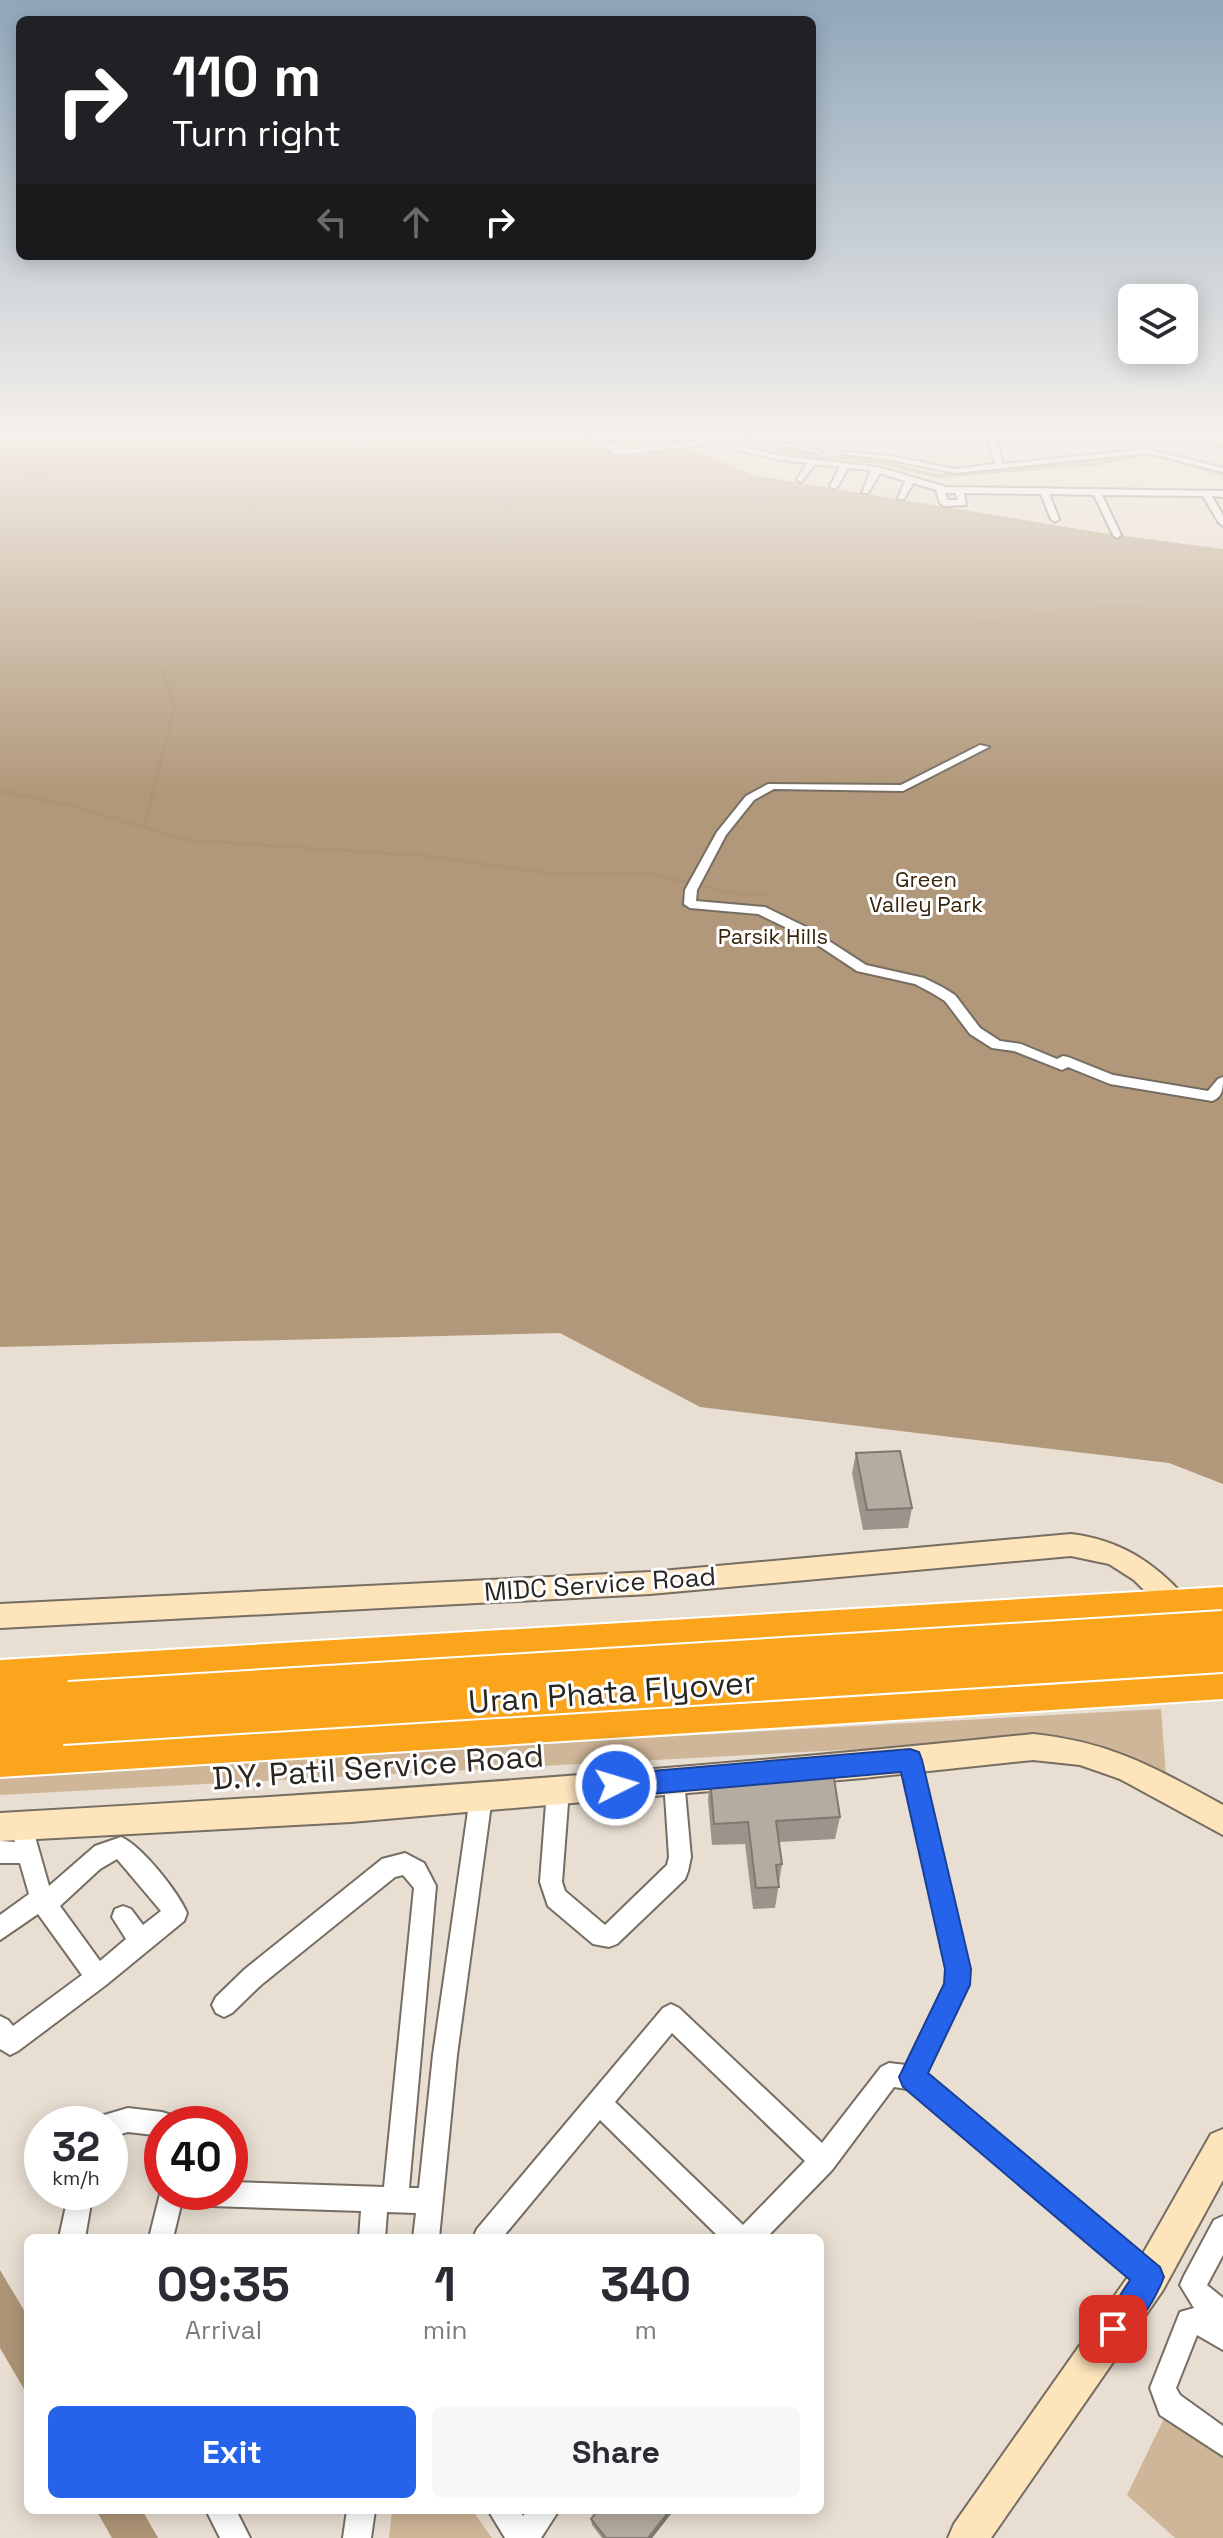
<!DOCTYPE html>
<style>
:root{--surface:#fff;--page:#f7f7f7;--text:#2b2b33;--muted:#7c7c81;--accent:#2563eb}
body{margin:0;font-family:"Space Grotesk",sans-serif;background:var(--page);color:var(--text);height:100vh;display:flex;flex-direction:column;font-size:30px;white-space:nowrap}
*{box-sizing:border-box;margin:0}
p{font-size:26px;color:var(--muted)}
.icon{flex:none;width:44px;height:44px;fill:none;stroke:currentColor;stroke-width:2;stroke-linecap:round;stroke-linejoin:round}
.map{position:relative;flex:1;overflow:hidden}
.details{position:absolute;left:24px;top:2234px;width:800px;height:280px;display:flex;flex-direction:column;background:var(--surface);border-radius:12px;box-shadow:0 4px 20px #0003}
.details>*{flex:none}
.guide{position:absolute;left:16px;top:16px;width:800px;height:244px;border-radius:12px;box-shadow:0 4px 20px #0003;background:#202124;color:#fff;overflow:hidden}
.tools{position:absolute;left:1118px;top:284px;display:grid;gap:16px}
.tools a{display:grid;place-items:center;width:80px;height:80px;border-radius:12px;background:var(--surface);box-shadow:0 4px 20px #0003;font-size:40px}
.speed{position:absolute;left:24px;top:2106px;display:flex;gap:16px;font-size:40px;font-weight:700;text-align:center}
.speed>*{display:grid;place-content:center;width:104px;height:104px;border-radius:50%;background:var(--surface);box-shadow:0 4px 20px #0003;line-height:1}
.speed small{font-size:20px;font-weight:400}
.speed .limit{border:12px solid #d22;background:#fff;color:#111}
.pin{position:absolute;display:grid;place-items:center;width:68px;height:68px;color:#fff;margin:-34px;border-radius:16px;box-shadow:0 4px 12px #0006}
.me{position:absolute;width:88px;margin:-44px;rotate:85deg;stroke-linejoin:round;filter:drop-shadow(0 0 6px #0008)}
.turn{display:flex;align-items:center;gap:28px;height:168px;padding:0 24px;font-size:36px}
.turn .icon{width:104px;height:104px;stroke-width:2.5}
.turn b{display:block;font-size:56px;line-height:68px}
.lanes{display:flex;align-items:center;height:76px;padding:0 24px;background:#0003;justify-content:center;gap:40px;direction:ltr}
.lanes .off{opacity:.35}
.eta{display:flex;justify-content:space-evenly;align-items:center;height:136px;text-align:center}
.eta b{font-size:48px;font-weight:700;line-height:56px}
.primary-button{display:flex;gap:16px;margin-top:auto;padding:16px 24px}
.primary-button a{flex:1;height:92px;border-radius:12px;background:var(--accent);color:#fff;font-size:32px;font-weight:700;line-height:92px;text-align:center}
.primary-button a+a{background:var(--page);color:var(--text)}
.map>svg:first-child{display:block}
.green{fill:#cfb698}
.forest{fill:#b1987a}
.water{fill:#ad9476}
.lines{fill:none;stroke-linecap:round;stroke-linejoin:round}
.stream-far1{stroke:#ad9476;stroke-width:2}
.stream{stroke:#ad9476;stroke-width:3}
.canal{fill:#ad9476;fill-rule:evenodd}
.street-casing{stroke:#766d63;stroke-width:4}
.secondary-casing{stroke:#766d63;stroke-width:4}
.highway-casing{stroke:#fff;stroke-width:4}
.street{fill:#fff;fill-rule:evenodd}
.secondary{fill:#fee4bb;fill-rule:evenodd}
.highway{fill:#faa51b;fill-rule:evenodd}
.highway-bridge-casing{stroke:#fff;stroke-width:40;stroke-linecap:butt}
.highway-bridge{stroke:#faa51b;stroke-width:36}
.wall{fill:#9c938a}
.shaded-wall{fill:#7f7870}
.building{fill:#b5aba0;stroke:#7f7870;stroke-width:2}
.route{fill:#2563eb;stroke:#184099;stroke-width:2}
.labels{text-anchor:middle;stroke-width:6;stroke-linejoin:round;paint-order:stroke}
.far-park-label{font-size:22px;fill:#38250b;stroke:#fff}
.street-label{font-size:26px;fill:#292521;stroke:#fff}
.near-street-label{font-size:32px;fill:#292521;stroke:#fff}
</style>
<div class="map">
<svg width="1223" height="2538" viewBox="0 0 1223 2538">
<rect width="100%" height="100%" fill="#e8ded2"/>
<g class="green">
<polygon points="1161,1709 1166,1776 954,1744 0,1795 0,1774"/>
<polygon points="1169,2408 1223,2453 1223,2538 1175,2538 1127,2495"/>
<polygon points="392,2510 472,2510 492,2538 389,2538"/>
</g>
<polygon class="forest" points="0,437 685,437 685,446 753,475 1102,533 1223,549 1223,1484 1169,1463 700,1407 560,1333 0,1347"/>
<g class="water">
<polygon points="0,2270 28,2317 28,2396 0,2348"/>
<polygon points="96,2510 142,2510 158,2538 112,2538"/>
</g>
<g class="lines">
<g class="stream-far1">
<polyline points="0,494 65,460 95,437"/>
<polyline points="934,630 1099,607 1223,603"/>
<polyline points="162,670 163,674"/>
</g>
<g class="stream">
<polyline points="0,791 65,804 188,840 426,856 541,872 647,873 736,894 767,895"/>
<polyline points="144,827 175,706 163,672"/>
</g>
<polygon class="canal" points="712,437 723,437 807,453 881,460 937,474 1101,461 1144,452 1169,455 1223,472 1223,476 1165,459 1144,456 1101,465 937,478 881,464 807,457"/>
<g class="street-casing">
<g id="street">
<polygon points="360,437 368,437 360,442 356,440"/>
<path d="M590,437H599L625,450L710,440L782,456L878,467L946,487L1223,491V497L1212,496L1223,516V526L1219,523L1203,496L1102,495L1121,535L1117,538L1113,535L1094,495L1049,494L1059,519L1055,522L1051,519L1041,494L964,493L966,505L944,506L940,503L936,490L913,483L904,499H898L905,481L880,473L868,493H862L871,470L848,468L838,486L834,489L830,486L840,467L815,464L801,482L797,480L807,463L782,460L710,444L625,454L614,453ZM945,493H955L958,500H948Z"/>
<polygon points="745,437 758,437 822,451 818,453"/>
<polygon points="987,437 995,437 1003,464 1147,449 1223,468 1223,472 1147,453 955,473 892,460 841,454 845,452 892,456 955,469 995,464"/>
<path d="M980,745L989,747L903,791L774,789L754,800L726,835L697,890L696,901L765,907L812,930L866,965L924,978L942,987L955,995L980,1028L1000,1041L1021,1044L1057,1059L1063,1056L1068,1057L1113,1075L1208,1091L1218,1079L1223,1077C1223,1088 1223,1097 1212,1101L1110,1084L1068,1067L1062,1070L1014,1051L992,1048L970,1034L945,1001L932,993L915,984L857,971L804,936L758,914L690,908L684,904L685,890L717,832L746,796L768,784L901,785Z"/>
<path d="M910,1750L917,1753L920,1760L969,1969L968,1985L926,2073L1159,2268L1163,2277L1159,2286L1150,2290L1141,2286L907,2089L894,2087L832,2170L766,2238H720L600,2120L502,2238H473L477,2229L663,2008L671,2004L679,2008L822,2143L881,2067L889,2063L906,2065L946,1983L947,1969L900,1760L903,1753ZM672,2033L805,2161L743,2225L615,2102Z"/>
<polygon points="674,1770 681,1773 684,1780 691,1857 688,1871 685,1879 617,1944 609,1947 593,1944 548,1906 540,1882 547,1790 551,1783 558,1780 565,1783 569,1790 562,1882 565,1891 605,1925 667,1865 669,1857 664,1780 667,1773"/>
<polygon points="481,1787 488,1790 492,1797 457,2055 439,2238 413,2238 416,2213 387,2212 385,2238 359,2238 361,2211 181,2205 173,2238 149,2238 162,2186 162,2192 230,2192 230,2182 384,2187 414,1888 403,1875 395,1877 261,1985 232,2013 224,2017 216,2013 212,2005 216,1997 245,1969 382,1859 405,1853 424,1863 436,1886 409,2188 419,2188 433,2055 470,1797 474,1790"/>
<path d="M21,1816L29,1819L32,1826L49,1886L95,1846L121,1837C142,1846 178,1892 187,1913L184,1921L106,1985L18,2051L10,2055L0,2049V2016L8,2020L13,2026L82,1975L38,1914L0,1940V1915L29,1894L20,1863H0V1841L15,1842L10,1826L13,1819ZM117,1859L161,1911L143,1925L131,1909L123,1906L115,1909L112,1917L126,1939L100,1961L60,1906L100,1869Z"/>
<polygon points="128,2108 162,2112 171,2115 174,2124 162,2124 162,2136 128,2132 110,2137 110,2124 98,2124 101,2116"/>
<polygon points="69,2192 93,2192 85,2238 59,2238"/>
<polygon points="1223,2216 1223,2255 1207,2285 1223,2298 1223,2350 1197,2335 1176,2388 1180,2395 1223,2426 1223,2456 1160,2415 1150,2388 1180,2312 1194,2308 1180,2285 1184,2276 1214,2220"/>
<polygon points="206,2510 236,2510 250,2538 220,2538"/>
<polygon points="347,2510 375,2510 371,2538 343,2538"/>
<polygon points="488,2510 519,2510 523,2516 528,2510 559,2510 541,2538 505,2538"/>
</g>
</g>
<g class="secondary-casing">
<g id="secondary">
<polygon points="1214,437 1223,437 1223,447 1219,446"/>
<path d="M1071,1534C1120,1540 1154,1562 1186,1598L1190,1606L1186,1614L1177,1617L1168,1614L1134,1580L1109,1564L1071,1556L650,1594L0,1628V1604L650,1572Z"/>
<path d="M1033,1734C1112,1742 1155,1768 1223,1805V1835L1120,1779L1080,1765L1033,1760L863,1778L351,1822L0,1841V1813C345,1794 689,1770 1033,1734Z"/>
<polygon points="1223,2129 1223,2180 1163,2290 991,2538 948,2538 954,2524 1137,2264 1211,2134"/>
</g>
</g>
<g class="highway-casing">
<polygon id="highway" points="1223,1587 1223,1619 83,1689 88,1700 82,1712 76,1715 81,1726 77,1736 1223,1665 1223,1699 0,1777 0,1660"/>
</g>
<use href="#street" class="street"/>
<use href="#secondary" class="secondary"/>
<use href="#highway" class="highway"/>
<g class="highway-bridge-casing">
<g id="highway-bridge">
<polyline points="69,1700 1223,1629"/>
<polyline points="62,1726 1223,1654"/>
</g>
</g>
<use href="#highway-bridge" class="highway-bridge"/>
</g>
<g class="wall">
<polygon points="856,1453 912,1508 908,1528 863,1530 852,1473"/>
<polygon points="710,1778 840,1817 835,1839 779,1842 782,1864 775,1908 753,1909 745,1844 712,1845 708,1800"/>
<polygon points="674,2510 652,2538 602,2538 592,2525 591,2519"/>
</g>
<polygon class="shaded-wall" points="670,2510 674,2510 652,2538 648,2538"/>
<g class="building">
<polygon points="900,1451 912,1508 867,1510 856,1453"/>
<polygon points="833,1772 840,1817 776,1821 782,1864 776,1865 779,1887 756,1888 748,1822 714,1824 710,1778"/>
<polygon points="598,2510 670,2510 648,2538 606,2538 591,2519"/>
</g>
<linearGradient id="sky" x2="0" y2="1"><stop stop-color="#90a7ba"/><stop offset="0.55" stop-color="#f5f0eb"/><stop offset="1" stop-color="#f5f0eb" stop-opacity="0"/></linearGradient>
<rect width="1223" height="792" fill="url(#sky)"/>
<path class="route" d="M910,1749L919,1752L922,1760L971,1969L970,1985L928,2073L1160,2267L1164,2277C1156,2298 1135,2335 1113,2344L1103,2340L1098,2329L1130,2280L903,2087L899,2077L944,1984L945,1969L901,1772L616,1797L608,1793L604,1785L608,1777L616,1774Z"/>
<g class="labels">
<g class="far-park-label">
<text x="926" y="887">Green<tspan x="926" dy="25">Valley Park</tspan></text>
<text x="773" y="944">Parsik Hills</text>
</g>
<g class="street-label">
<text transform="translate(600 1584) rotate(-4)" y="9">MIDC Service Road</text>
</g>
<g class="near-street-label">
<text transform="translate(612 1692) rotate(-4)" y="11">Uran Phata Flyover</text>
<text transform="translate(378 1767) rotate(-4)" y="11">D.Y. Patil Service Road</text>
</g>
</g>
</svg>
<div class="tools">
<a><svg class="icon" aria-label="layers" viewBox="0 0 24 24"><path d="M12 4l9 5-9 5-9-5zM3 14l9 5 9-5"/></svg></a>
</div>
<div class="speed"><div>32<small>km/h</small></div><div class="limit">40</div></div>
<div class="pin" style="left:1113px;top:2329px;background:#d93025"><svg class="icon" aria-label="arrive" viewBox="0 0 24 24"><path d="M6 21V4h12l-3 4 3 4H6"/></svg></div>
<svg class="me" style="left:616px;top:1785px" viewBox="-20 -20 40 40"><circle r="17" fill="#2563eb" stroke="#fff" stroke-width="3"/><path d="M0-11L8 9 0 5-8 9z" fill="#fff"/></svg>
<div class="guide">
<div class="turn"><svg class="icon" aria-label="right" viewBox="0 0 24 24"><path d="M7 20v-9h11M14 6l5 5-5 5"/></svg><div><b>110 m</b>Turn right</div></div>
<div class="lanes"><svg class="icon off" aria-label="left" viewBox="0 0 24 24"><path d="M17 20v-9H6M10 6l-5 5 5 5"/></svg><svg class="icon off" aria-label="ahead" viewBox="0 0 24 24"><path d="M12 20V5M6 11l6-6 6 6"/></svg><svg class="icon" aria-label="right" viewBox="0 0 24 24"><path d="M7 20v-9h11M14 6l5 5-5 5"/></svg></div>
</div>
<section class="details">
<div class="eta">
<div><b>09:35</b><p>Arrival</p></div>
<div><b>1</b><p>min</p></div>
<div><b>340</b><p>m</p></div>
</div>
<div class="primary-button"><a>Exit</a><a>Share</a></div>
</section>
</div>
